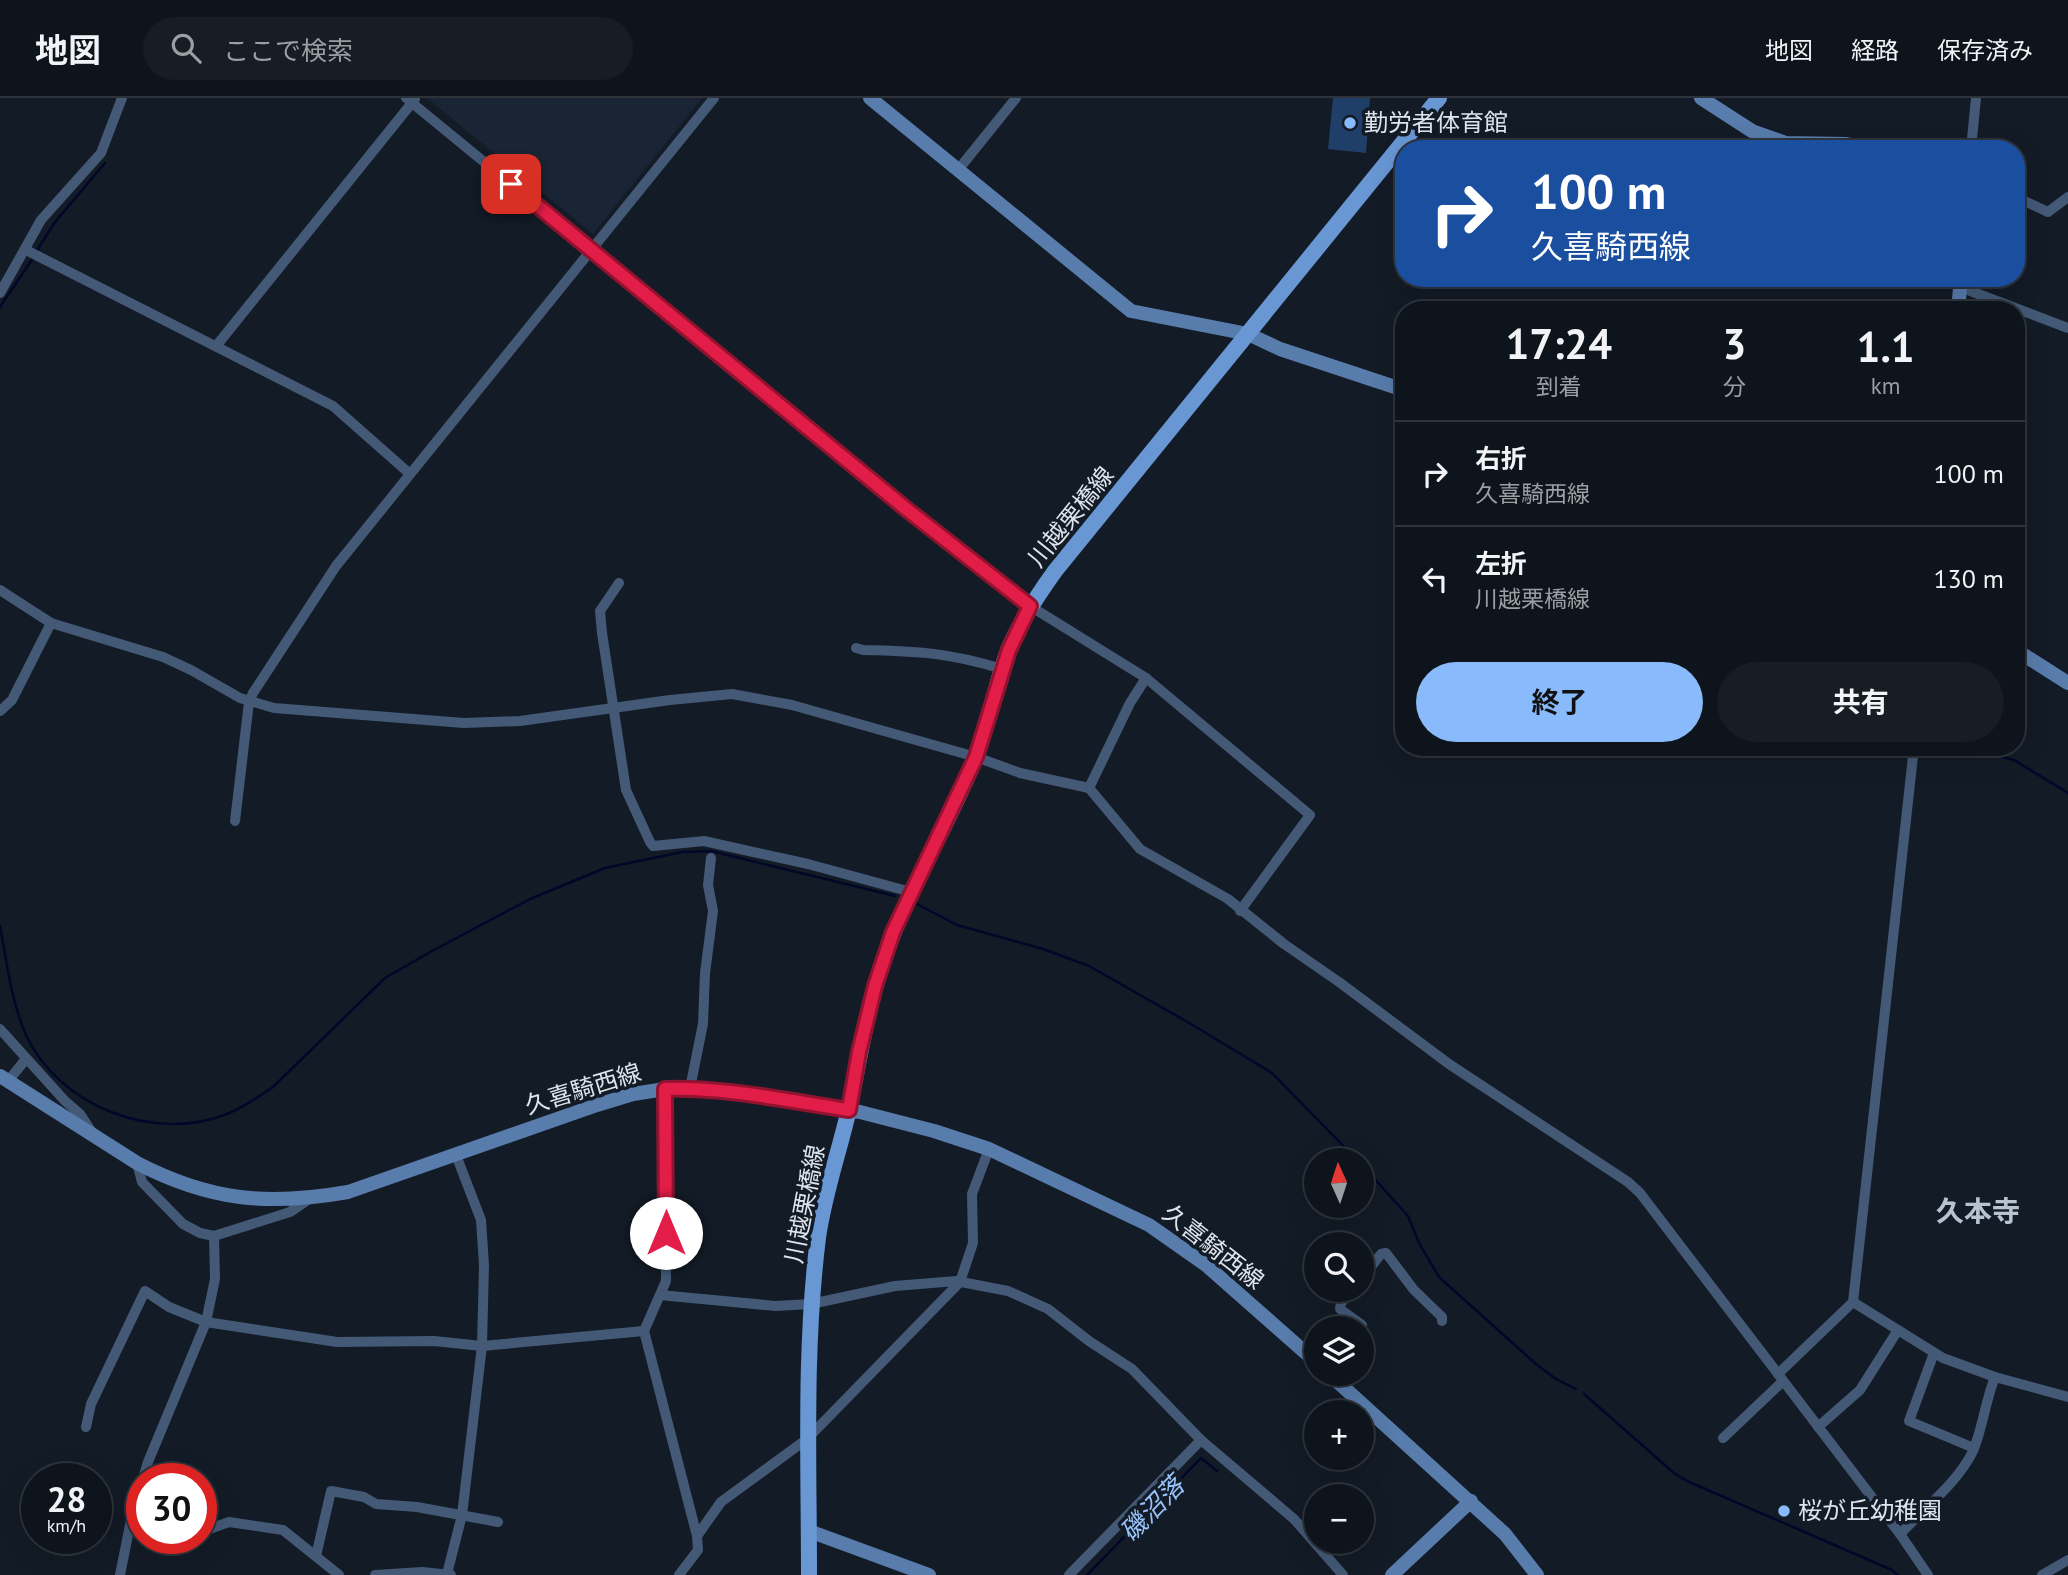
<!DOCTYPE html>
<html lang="ja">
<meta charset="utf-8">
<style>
:root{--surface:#0e141c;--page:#171d25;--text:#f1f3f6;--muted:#9b9ea3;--line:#2e333b;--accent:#88bafc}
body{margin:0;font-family:"PT Sans","Noto Sans JP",sans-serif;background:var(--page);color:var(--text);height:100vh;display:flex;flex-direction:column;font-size:26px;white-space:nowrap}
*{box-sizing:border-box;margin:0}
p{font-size:23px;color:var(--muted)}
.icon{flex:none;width:38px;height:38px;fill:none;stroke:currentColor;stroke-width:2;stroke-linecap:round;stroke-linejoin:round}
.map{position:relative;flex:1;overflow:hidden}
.side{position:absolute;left:1395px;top:203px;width:630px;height:455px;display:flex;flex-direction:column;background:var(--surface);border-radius:28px;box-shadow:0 7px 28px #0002,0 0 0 2px var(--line)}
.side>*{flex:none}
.banner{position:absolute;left:1395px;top:42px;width:630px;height:147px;border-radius:28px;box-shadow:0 7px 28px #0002,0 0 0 2px var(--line);background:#1a4fa0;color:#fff;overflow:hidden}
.needle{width:46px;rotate:357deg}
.tools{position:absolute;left:1304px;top:1050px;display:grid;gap:14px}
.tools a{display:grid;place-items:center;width:70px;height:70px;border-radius:50%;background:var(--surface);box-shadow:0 7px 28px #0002,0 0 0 2px var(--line);font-size:35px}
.speed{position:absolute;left:21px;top:1365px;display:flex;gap:14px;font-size:35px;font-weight:700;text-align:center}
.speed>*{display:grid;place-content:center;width:91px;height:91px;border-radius:50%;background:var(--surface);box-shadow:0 7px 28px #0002,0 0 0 2px var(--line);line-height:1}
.speed small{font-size:18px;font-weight:400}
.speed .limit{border:10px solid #d22;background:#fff;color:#111}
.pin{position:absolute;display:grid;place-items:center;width:60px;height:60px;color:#fff;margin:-30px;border-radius:14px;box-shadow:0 4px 10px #0006}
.me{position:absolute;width:77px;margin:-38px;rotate:0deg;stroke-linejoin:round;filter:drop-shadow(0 0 5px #0008)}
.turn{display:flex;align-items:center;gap:24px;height:147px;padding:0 21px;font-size:32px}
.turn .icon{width:91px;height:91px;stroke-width:2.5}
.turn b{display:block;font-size:49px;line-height:60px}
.eta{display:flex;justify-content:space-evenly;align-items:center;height:119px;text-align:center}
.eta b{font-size:42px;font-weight:700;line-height:49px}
.primary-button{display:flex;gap:14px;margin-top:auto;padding:14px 21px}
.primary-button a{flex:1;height:80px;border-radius:42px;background:var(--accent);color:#111;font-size:28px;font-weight:700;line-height:80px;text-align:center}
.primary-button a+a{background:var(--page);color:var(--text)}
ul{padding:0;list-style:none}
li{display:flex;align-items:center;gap:21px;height:105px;padding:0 21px;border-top:2px solid var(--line)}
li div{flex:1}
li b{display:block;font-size:26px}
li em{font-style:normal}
header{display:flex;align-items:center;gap:42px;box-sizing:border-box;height:98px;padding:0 35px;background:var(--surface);border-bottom:2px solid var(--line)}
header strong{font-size:33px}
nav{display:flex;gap:38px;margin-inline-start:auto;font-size:24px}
.search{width:490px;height:63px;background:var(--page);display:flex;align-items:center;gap:18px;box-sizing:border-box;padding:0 24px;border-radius:38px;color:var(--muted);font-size:26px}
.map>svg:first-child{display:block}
.built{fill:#192534}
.green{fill:#203f68}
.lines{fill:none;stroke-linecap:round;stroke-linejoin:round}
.stream{stroke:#000728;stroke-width:2.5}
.street{stroke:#435976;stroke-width:10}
.secondary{stroke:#587cab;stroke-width:14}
.primary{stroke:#6897d4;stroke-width:16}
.route-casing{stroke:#92132f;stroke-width:18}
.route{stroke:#e11d48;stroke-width:12}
.poi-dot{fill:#88bafc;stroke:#131b26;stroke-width:2.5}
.labels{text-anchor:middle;stroke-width:7;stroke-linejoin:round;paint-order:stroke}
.poi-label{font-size:24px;fill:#dee4ec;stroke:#131b26;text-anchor:start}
.street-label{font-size:24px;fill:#dee4ec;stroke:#131b26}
.water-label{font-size:26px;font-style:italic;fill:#97c1f9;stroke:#131b26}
.quarter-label{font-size:28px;font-weight:bold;fill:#b8c3d2;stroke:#131b26}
</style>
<header>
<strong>地図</strong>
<div class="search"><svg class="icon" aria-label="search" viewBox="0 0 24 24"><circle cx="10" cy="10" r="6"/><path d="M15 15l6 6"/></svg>ここで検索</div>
<nav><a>地図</a><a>経路</a><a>保存済み</a></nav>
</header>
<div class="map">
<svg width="2068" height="1477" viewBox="0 0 2068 1477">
<rect width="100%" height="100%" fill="#131b26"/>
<polygon class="built" points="427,0 702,0 593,136"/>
<polygon class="green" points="1333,0 1370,0 1366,55 1328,51"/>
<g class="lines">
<g class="stream">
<polyline points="36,154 55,124 105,65"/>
<polyline points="0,209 33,160"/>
<polyline points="1964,649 2014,662 2068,695"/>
<polyline points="913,804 957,827 1043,851 1089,868 1191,926 1272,975 1357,1062"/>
<path d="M0,828C7,865 11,903 26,937C59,1008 153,1045 227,1016C243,1010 258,999 273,989L385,880L432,853L530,801L605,770L682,754L711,753L895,798"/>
<polyline points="1362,1067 1408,1118 1419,1145 1439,1179 1536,1266 1556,1281 1576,1291"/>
<polyline points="1584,1296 1674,1375 1687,1383 1892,1472 1898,1477"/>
<polyline points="1087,1477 1201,1360 1217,1373"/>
</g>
<g class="street">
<polyline points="406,0 944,441 1030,508 1146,580 1310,717 1240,813"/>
<polyline points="1971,51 1976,0"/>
<polyline points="958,72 1016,0"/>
<polyline points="2016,99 2048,114 2068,99"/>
<polyline points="26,152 333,308 410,376"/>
<polyline points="1960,189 2068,230"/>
<polyline points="0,195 41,122 101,55 122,0"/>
<polyline points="217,247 415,1"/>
<polyline points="619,485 600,513 602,535 626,692 650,744 653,748 704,743 808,766 911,794"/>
<polyline points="0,492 51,525 163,559 191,572 240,600 274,610 464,625 520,623 670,602 732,596 792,607 976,659 1020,675 1089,690 1140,751 1228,801 1284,846 1339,884 1449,966 1628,1084 1640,1095 1900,1436 1928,1477"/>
<path d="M856,550L863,552C917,553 951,555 1002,571"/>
<polyline points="0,613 12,602 51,525"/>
<polyline points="1089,690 1130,605 1146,580"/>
<polyline points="235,723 249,604 253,595 336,468 714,0"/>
<polyline points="0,931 65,1003 80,1016 93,1036"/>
<polyline points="8,983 26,961"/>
<polyline points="690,990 703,926 705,875 713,813 708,787 711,760"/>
<polyline points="665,991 666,1183 644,1233 697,1438 698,1452 679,1477"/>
<polyline points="137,1065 142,1084 183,1126 200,1135 214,1138 290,1114 309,1101"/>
<polyline points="1362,1180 1381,1156 1386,1155 1414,1192 1442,1219 1442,1223"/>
<polyline points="1352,1192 1341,1205 1340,1211 1362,1227 1360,1230"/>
<polyline points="660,1197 776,1208 811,1206 895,1188 956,1183 1008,1193 1048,1211 1089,1243 1132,1271 1201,1342 1294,1421 1343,1477"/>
<polyline points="1853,1204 1943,1260 1995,1279 2068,1299"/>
<polyline points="1934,1255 1909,1323 1974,1350"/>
<polyline points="1778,1276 1853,1204 1914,649"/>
<polyline points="86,1329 91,1306 145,1193 169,1209 206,1224 337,1244 434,1243 482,1248 644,1233"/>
<polyline points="1818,1329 1860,1292 1898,1232"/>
<polyline points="1723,1340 1783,1283"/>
<polyline points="143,1381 148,1364 206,1224 215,1181 214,1138"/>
<polyline points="201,1434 229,1424 283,1432 339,1477"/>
<path d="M1900,1436C1923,1412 1959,1383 1973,1353C1983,1329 1985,1304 1995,1279"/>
<polyline points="697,1438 721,1404 807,1341 960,1184 973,1145 972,1096 989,1051"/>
<polyline points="316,1458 331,1393 364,1399 376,1406 417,1409 498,1424"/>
<polyline points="447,1476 462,1417 482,1248 484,1167 481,1122 456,1057"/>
<polyline points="120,1477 131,1422 142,1386"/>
<polyline points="375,1477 422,1474 451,1477"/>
<polyline points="1069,1477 1201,1342"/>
<polyline points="2042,1477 2068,1462"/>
</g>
<g class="secondary">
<polyline points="870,0 1131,213 1248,236 1280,251 1404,292"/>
<polyline points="1701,0 1752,33 1786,45 1846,46 1866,51"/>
<polyline points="1958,212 1961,180"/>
<polyline points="2016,552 2068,585"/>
<path d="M0,978L137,1065C210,1103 268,1108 348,1094L597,1007L633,996L665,991L690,990L732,995L860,1014L934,1033L989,1051L1149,1127L1206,1167L1316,1264"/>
<polyline points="1329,1276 1505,1436 1537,1477"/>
<polyline points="809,1433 929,1477"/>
<polyline points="1392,1477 1471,1403"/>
</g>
<path class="primary" d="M809,1477C809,1364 804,1252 818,1140C824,1096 839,1055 849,1011C860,960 867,908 885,858C909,789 948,728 975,661C990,625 995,586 1009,550C1021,522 1037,498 1055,473L1439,0"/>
</g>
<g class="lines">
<g class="route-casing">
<path id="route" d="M511,86L905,410L1030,508L1009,552L976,659L893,834L875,888L859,954L849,1012C788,1003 726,989 665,991L666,1135"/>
</g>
<use href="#route" class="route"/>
</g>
<g class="poi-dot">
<circle cx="1350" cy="25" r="7"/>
<circle cx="1784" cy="1413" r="7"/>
</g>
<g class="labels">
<g class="poi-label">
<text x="1364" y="33">勤労者体育館</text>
<text x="1798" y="1421">桜が丘幼稚園</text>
</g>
<g class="street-label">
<text transform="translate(1071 419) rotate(-51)" y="8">川越栗橋線</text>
<text transform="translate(583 991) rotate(-17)" y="8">久喜騎西線</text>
<text transform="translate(805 1106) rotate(-79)" y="8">川越栗橋線</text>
<text transform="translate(1213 1149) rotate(38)" y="8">久喜騎西線</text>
</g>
<g class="water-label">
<text transform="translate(1152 1411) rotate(-46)" y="9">磯沼落</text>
</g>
<g class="quarter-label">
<text x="1978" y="1123">久本寺</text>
</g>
</g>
</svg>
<div class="tools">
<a><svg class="needle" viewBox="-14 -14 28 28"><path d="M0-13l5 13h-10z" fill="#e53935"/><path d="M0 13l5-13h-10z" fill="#9b9ea3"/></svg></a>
<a><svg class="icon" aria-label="search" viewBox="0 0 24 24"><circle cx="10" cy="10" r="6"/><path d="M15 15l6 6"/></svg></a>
<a><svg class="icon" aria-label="layers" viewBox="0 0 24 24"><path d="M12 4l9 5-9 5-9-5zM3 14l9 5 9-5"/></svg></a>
<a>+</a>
<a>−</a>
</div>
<div class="speed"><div>28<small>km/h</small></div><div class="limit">30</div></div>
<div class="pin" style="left:511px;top:86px;background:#d93025"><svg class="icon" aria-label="arrive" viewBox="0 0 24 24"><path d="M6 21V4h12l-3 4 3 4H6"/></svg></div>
<svg class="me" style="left:666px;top:1135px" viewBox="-20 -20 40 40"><circle r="19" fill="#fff"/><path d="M0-13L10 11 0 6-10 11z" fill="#e11d48"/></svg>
<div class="banner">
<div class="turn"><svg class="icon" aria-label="right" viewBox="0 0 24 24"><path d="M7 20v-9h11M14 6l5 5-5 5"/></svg><div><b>100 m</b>久喜騎西線</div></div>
</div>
<section class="side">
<div class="eta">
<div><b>17:24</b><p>到着</p></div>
<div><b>3</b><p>分</p></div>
<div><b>1.1</b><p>km</p></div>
</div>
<ul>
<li><svg class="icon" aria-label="right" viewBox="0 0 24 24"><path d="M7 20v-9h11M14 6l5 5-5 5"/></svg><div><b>右折</b><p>久喜騎西線</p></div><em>100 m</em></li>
<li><svg class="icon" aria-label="left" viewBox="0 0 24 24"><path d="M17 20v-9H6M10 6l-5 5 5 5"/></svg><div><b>左折</b><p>川越栗橋線</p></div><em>130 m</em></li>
</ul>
<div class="primary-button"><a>終了</a><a>共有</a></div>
</section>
</div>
